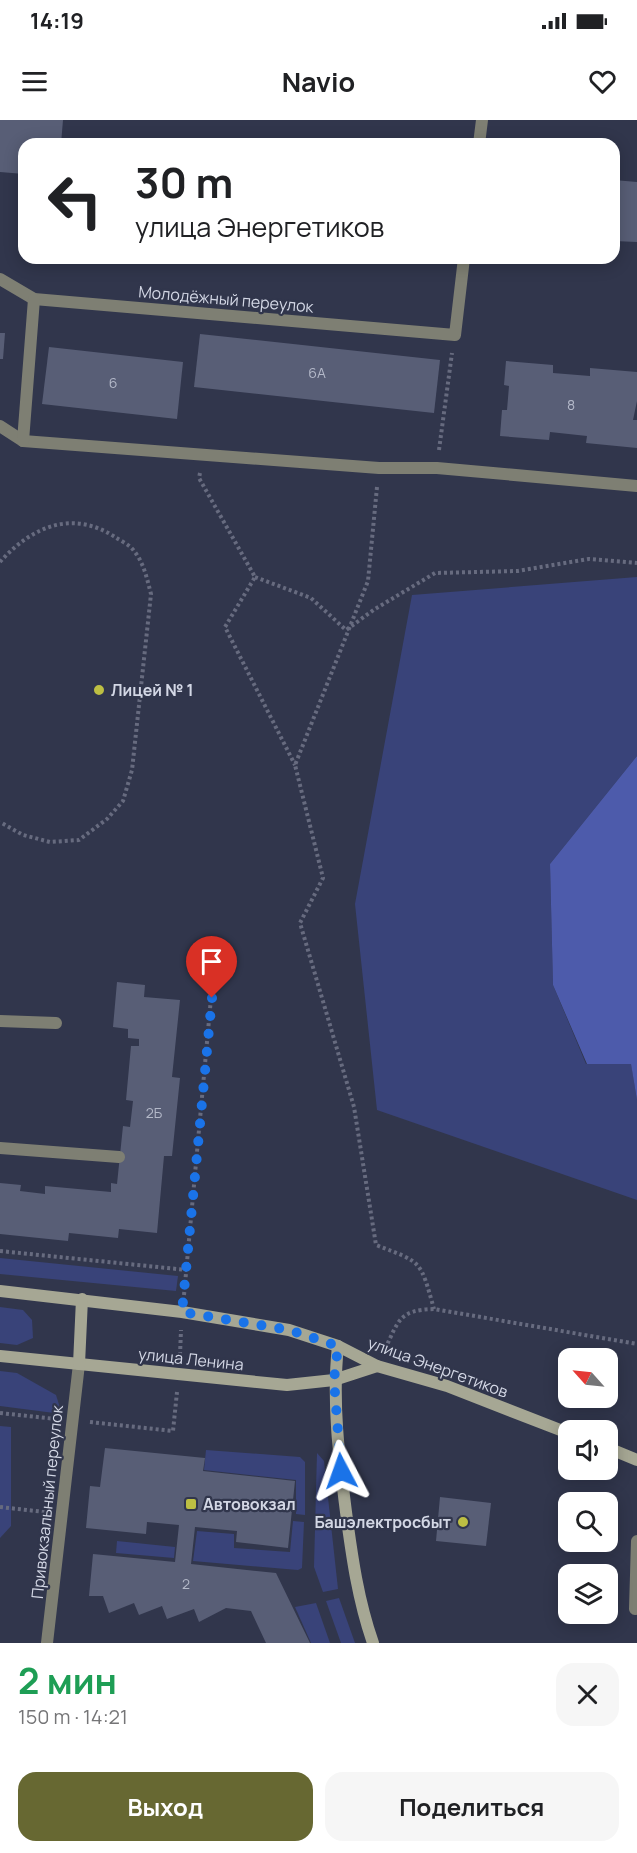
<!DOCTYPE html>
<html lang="ru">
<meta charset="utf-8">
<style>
:root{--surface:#fff;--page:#f6f6f6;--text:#202124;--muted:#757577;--accent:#676832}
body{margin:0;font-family:Manrope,sans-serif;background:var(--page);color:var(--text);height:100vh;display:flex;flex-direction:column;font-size:22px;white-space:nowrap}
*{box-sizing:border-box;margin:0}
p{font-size:20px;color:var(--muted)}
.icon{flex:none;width:33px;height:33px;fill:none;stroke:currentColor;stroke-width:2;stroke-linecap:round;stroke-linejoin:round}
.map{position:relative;height:1523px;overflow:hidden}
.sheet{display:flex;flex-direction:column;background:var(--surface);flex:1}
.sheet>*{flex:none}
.banner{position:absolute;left:18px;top:18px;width:602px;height:126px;border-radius:18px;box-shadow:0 3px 15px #0003;background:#fff;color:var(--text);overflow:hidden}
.needle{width:39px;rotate:297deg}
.fabs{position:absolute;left:558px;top:1228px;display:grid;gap:12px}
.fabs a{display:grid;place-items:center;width:60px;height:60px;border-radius:12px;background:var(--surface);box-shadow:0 3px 15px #0003;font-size:30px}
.pin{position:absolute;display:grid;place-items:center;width:51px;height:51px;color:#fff;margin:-62px -26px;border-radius:50% 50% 50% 0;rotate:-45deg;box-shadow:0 0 6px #0007}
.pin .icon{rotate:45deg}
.me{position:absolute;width:66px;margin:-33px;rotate:356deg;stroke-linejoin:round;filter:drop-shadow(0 0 4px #0008)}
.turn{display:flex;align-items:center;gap:21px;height:126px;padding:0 18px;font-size:27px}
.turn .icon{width:78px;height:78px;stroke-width:2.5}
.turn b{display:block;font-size:42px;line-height:51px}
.round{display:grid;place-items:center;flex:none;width:63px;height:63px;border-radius:18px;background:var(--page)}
.head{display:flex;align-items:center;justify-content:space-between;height:102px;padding:0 18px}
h1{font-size:36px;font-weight:700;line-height:45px;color:#1e9e55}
.button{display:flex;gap:12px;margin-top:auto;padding:12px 18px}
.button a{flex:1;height:69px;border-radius:18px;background:var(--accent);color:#fff;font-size:24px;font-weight:700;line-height:69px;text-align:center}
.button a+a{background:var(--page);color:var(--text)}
.status{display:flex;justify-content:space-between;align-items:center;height:42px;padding:0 30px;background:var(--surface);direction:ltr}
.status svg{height:16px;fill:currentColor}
header{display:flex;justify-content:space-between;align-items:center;height:78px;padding:0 18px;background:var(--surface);font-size:27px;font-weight:700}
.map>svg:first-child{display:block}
.green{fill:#394379}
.water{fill:#4d5bab}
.building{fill:#585e76}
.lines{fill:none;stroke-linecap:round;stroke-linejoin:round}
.path{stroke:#676b7f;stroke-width:4;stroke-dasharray:3 3;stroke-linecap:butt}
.lane{stroke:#7e7f73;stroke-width:12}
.secondary{stroke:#a6a794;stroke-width:12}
.route{stroke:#1a73e8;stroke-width:10;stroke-dasharray:0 18}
.poi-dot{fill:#bdbf43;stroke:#31364c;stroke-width:2}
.labels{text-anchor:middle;stroke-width:4.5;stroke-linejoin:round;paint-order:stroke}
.number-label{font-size:14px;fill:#b4b9c9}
.street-label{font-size:16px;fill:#d3d7e5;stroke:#31364c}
.poi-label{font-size:16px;font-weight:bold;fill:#d3d7e5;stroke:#31364c;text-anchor:start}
</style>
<div class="status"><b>14:19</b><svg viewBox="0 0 49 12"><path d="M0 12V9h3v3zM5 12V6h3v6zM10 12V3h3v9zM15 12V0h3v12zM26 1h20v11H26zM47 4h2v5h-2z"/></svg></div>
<header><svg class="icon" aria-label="menu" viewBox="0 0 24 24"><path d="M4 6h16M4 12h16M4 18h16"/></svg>Navio<svg class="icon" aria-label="heart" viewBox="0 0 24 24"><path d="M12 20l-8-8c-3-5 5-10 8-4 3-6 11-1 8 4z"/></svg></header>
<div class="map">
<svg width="637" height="1523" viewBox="0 0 637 1523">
<rect width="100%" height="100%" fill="#31364c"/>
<g class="green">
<polygon points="637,457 637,636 550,744 553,865 586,944 631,943 637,980 637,1080 377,990 355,784 412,475"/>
<polygon points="0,1138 178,1156 176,1171 0,1154"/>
<polygon points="0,1187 23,1190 32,1200 33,1218 17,1225 0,1223"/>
<polygon points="0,1251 17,1253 56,1275 62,1294 0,1286"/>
<polygon points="0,1306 11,1307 11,1406 0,1418"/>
<polygon points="206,1330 300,1337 305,1342 305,1395 296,1394 296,1360 204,1350"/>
<polygon points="317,1333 324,1341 338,1469 323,1472 314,1447"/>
<polygon points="293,1401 304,1402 302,1448 298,1450 193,1441 197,1411 234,1414 234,1428 290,1432"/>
<polygon points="117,1421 175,1427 174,1438 116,1433"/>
<polygon points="339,1478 355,1523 341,1523 326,1481"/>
<polygon points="316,1483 330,1523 311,1523 295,1487"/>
</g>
<polygon class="water" points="637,636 637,980 631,944 587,944 553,865 550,744"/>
<g class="building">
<polygon points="0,0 63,0 61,24 24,24 24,54 0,52"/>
<polygon points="136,18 182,22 182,24 136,24"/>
<polygon points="614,60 637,62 637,122 614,121"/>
<polygon points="0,213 5,213 3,239 0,239"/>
<polygon points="200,214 440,240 434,293 194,267"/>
<polygon points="49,227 183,242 177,299 42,284"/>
<polygon points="506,241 553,245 553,253 590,256 590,248 637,252 637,281 633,300 637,300 637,328 586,323 587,316 550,312 549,320 500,316 502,290 507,290 509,266 504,265"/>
<polygon points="117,862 145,865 144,877 180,880 172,957 180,958 172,1036 164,1036 157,1113 119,1109 118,1118 69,1113 68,1121 0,1114 0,1063 21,1065 20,1071 45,1074 45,1066 111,1072 111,1063 117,1064 123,1006 130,1007 133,981 126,980 131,926 139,926 139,919 128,918 128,909 113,907"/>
<polygon points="105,1328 205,1338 203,1351 295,1361 288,1428 236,1422 237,1411 195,1407 191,1444 276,1453 310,1523 266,1523 251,1491 226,1488 199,1502 194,1489 167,1499 162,1486 139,1495 134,1483 109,1493 103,1476 89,1476 93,1434 175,1442 179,1405 147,1402 146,1414 86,1408 90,1366 100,1367"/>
<polygon points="440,1377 491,1383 486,1426 436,1421"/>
</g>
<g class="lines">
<g class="path">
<polyline points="439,330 452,233"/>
<polyline points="200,353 199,358 255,457 225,507 295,645"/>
<path d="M377,367L368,461L295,645L323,758L300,803L354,987L376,1125C423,1143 420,1140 434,1189"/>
<path d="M0,442C31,407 72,389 115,417C121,421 130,425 134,431C144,443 147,459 151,474L132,650L123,681L107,699L79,720L50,722L23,715L0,702"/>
<polyline points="255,457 311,478 346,510 375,489 435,453 518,451 589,439 637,443"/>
<polyline points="0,1131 187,1150"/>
<polyline points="184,1175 211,878"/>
<path d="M385,1229C399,1200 399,1190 434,1189L637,1224"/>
<polyline points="180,1235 181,1210"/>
<polyline points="0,1293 56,1299"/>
<polyline points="90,1302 173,1311 177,1272"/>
<polyline points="0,1387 45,1392"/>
</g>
<g class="lane">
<polyline points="479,24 482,0"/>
<polyline points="0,159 34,179 455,215 464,138"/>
<polyline points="0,306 23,321 379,348 437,348 637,366"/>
<polyline points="23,321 34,179"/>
<polyline points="0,901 56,903"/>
<polyline points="0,1028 119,1037"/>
<polyline points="635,1489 637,1421"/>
<polyline points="47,1523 79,1244"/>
</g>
<g class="secondary">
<polyline points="0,1171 182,1192 289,1210 338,1226 377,1246 447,1266 568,1313"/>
<path d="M338,1226C332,1281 339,1337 346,1392C352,1437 358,1480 373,1523"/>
<polyline points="0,1236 287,1265 334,1260 377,1246"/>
<polyline points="79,1244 82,1179"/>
<polyline points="608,1328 637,1340"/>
</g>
</g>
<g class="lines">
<polyline class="route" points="212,878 182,1192 289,1210 338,1226 334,1260 341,1351"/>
</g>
<g class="poi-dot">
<circle cx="99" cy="570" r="6"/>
<rect x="185" y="1378" width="12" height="12" rx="3"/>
<circle cx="463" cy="1402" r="6"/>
</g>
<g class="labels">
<g class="number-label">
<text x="317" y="258">6А</text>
<text x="113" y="268">6</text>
<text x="571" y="290">8</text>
<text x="154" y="998">2Б</text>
<text x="186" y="1469">2</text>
</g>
<g class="street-label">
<text transform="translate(226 179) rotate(5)" y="6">Молодёжный переулок</text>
<text transform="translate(191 1239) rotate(6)" y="6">улица Ленина</text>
<text transform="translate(438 1247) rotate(20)" y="6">улица Энергетиков</text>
<text transform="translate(47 1382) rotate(-84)" y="6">Привокзальный переулок</text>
</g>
<g class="poi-label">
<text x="111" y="576">Лицей № 1</text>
<text x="203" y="1390">Автовокзал</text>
<text x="451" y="1408" text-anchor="end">Башэлектросбыт</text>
</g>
</g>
</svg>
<div class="fabs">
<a><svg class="needle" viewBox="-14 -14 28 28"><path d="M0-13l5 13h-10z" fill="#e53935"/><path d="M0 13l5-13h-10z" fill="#757577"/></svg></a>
<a><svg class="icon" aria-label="sound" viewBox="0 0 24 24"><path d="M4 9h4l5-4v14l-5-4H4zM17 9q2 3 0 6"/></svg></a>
<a><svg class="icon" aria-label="search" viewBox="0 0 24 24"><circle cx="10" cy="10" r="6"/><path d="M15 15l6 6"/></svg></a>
<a><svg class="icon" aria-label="layers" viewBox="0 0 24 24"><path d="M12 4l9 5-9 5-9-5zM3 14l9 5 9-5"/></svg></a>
</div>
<div class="pin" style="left:212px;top:878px;background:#d93025"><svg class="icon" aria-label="arrive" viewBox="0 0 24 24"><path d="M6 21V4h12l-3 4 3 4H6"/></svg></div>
<svg class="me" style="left:341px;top:1351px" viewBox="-20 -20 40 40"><path d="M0-17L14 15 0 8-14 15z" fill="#1a73e8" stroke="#fff" stroke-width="4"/></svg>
<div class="banner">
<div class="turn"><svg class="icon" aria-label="left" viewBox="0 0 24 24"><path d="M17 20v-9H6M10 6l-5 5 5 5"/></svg><div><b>30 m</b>улица Энергетиков</div></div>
</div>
</div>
<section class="sheet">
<div class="head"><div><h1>2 мин</h1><p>150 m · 14:21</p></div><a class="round"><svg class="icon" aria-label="close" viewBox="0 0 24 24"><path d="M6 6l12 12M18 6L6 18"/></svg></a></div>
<div class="button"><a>Выход</a><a>Поделиться</a></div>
</section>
